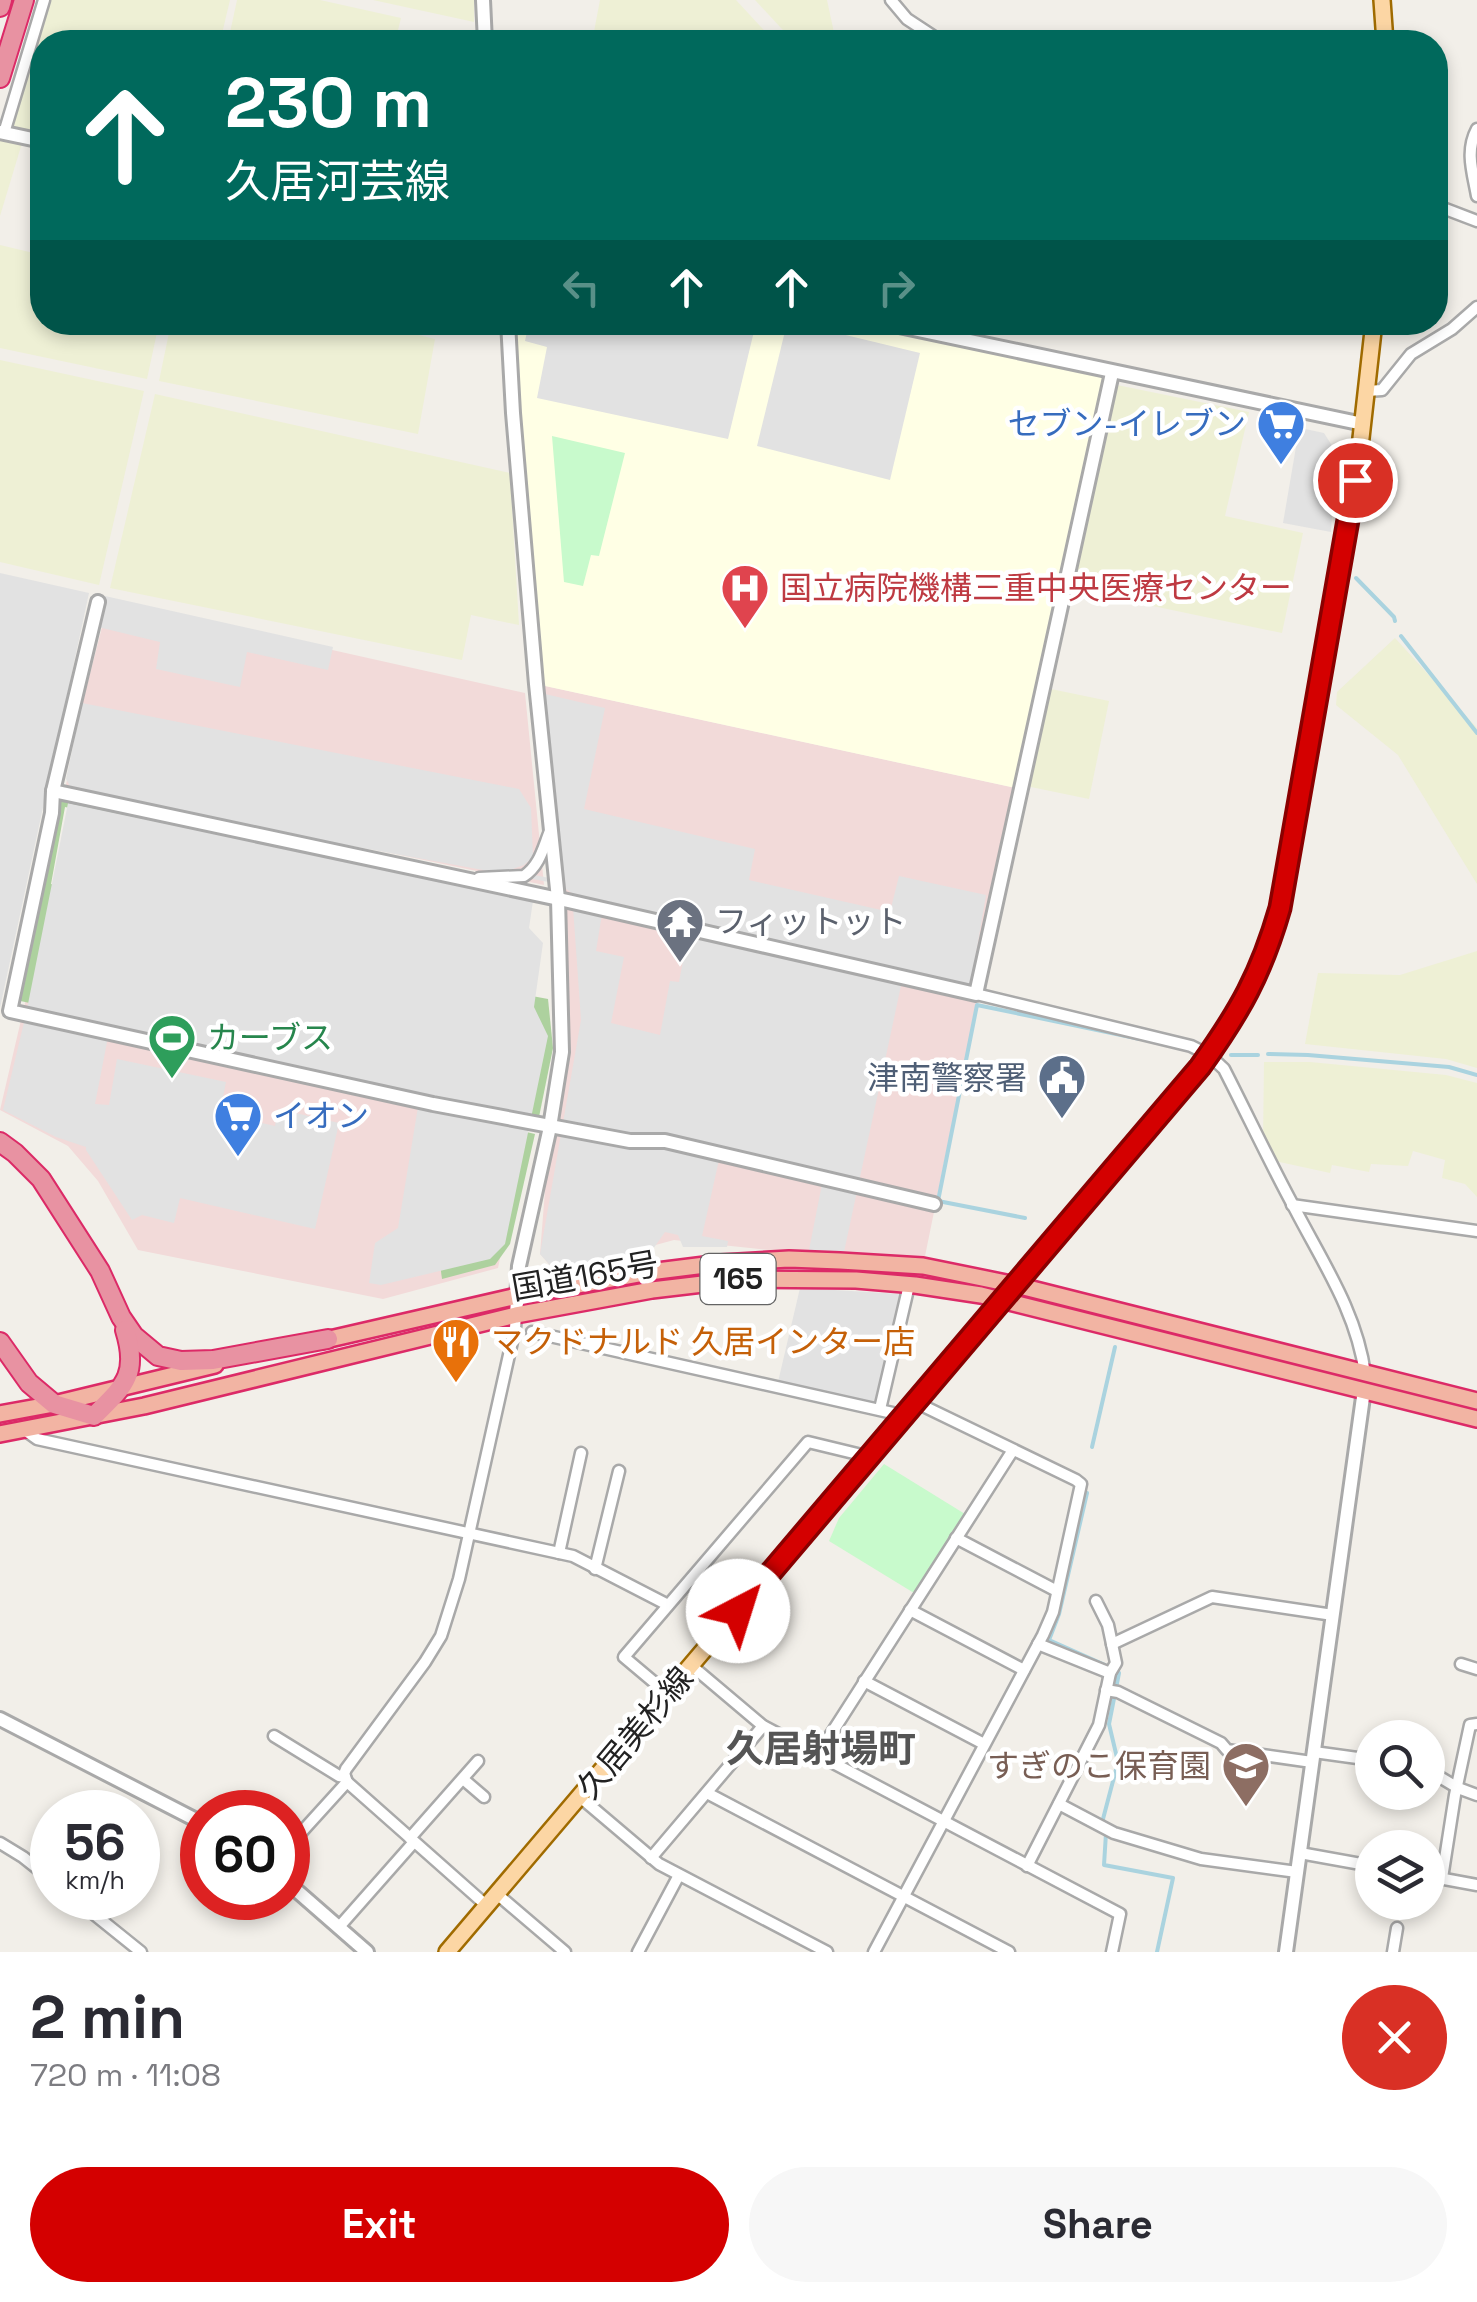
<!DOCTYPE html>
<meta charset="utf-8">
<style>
:root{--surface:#fff;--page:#f7f7f7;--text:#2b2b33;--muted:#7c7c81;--accent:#d40000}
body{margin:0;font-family:"Space Grotesk","Noto Sans JP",sans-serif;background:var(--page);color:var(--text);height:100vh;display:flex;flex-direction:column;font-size:38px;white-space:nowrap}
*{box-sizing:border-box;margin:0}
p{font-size:32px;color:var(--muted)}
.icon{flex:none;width:55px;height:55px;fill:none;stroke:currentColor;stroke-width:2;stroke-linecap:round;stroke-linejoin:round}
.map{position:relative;height:1952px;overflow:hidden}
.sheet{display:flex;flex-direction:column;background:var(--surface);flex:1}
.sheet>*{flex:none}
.banner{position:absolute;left:30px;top:30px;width:1418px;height:305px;border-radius:40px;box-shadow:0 5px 15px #0003;background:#00695c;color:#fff;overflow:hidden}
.fabs{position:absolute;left:1355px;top:1720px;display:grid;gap:20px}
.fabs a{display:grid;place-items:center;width:90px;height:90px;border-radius:50%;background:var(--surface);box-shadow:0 5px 15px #0003;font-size:50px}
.speed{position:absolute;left:30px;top:1790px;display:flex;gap:20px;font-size:50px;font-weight:700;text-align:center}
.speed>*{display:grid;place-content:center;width:130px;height:130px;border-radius:50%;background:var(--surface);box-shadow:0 5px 15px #0003;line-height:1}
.speed small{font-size:25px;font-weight:400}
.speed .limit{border:15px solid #d22;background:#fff;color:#111}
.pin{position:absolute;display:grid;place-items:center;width:85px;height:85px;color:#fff;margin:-42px;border:5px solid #fff;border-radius:50%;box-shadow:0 2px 10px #0007}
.me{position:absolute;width:110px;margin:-55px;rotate:40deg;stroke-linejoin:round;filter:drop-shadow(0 0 8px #0008)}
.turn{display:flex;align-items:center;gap:35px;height:210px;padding:0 30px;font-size:45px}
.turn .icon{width:130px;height:130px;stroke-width:2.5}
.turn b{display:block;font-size:70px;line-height:85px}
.lanes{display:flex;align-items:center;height:95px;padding:0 30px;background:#0003;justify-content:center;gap:50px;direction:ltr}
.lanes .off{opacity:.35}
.round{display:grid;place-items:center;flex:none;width:105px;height:105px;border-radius:52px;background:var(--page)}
.summary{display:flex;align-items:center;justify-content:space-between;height:170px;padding:0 30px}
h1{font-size:60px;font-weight:800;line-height:75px}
.cta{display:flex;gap:20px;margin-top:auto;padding:20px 30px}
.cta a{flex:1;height:115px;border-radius:60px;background:var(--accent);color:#fff;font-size:40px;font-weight:800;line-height:115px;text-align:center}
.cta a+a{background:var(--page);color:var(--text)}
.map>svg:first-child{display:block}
.commercial{fill:#f2dad9}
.education{fill:#ffffe5}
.farmland{fill:#eef0d5}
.forest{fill:#add19e}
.park{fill:#c8facc}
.parking{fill:#e2e2e2}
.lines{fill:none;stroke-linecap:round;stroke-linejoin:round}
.stream{stroke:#aad3df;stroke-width:4}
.minor-casing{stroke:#a9a9a9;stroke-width:15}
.tertiary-casing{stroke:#a9a9a9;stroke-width:18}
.primary-casing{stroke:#a06b00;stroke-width:20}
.trunk-casing{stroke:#dc2a67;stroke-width:20}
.motorway-casing{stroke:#dc2a67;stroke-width:22}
.minor{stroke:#fff;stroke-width:10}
.tertiary{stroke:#fff;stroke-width:12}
.primary{stroke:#fcd6a4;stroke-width:15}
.trunk{stroke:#f2b4a3;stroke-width:15}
.motorway{stroke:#e892a2;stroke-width:18}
.route-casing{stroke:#8a0000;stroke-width:25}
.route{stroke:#d40000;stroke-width:18}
.labels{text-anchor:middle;stroke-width:9;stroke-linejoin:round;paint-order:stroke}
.shield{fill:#fff;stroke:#646464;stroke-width:2.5}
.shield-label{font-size:30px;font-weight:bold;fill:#222}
.shop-label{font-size:32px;fill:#366cbe;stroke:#fff;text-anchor:end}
.health-label{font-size:32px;fill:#be3a42;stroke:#fff;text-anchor:start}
.worship-label{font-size:32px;fill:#5b616d;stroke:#fff;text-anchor:start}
.leisure-label{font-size:32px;fill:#27864d;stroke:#fff;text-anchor:start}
.service-label{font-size:32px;fill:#4e5e75;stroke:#fff;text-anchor:end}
.street-label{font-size:32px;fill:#222;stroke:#fff}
.food-label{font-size:32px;fill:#c56008;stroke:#fff;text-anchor:start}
.education-label{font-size:32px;fill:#785e54;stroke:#fff;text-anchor:end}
.quarter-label{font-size:38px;font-weight:bold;fill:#555;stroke:#fff}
</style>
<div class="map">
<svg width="1477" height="1952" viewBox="0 0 1477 1952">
<rect width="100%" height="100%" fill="#f2efe9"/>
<g class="commercial">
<polygon points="109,600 525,693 544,885 66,785 83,701"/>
<polygon points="536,684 1020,789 923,1266 674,1240 556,1272 540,1254 550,1127 562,1052 561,979"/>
<polygon points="71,806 547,1029 498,1268 383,1299 138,1250 98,1181 68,1146 0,1110"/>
</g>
<polygon class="education" points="510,323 880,323 1112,373 1020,789 536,684"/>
<g class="farmland">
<polygon points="47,0 230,0 220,42 42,42 42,134 8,126"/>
<polygon points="237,0 320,0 401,18 395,42 228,42"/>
<polygon points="373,0 474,0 474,22"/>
<polygon points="600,0 736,0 775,42 592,42"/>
<polygon points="755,0 827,0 836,42 794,42"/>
<polygon points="0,137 22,143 0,216"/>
<polygon points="0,245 42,255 42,322 159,323 147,379 0,348"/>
<polygon points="171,323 376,323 377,325 435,339 418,434 159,381"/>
<polygon points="0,360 144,391 99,585 0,562"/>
<polygon points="1112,384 1249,412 1225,516 1303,533 1282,633 1067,588"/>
<polygon points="155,394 510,473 519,625 471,615 462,660 110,588"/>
<polygon points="1395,638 1477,728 1477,884 1398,755 1336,705 1337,692"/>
<polygon points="1046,688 1109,701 1089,799 1026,786"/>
<polygon points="1477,951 1477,1068 1446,1059 1305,1044 1318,973 1400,975"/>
<polygon points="1264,1062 1310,1062 1446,1075 1477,1083 1477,1197 1465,1184 1442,1178 1445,1160 1413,1151 1408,1166 1371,1164 1369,1172 1332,1165 1330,1173 1275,1161 1263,1142"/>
</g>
<g class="forest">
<polygon points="59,795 297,845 294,856 65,807 51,884 131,904 102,1019 16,1000"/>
<polygon points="490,988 548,999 553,1048 539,1117 440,1093"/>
<polygon points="446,1113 535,1134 510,1244 495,1265 442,1279 440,1264"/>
</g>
<g class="park">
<polygon points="552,436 625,453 599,556 591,555 583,586 564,582"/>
<polygon points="884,1464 965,1514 914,1593 829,1541 839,1518"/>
</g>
<g class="parking">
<polygon points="529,323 756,323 728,439 537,398 547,347 525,341"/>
<polygon points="787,323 796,323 920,353 890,480 757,446"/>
<polygon points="1277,423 1324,433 1336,452 1331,532 1283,523 1296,447 1273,441"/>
<polygon points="0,573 89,593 0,1008"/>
<polygon points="105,596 333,647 328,670 247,652 240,687 156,669 160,642 98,627"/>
<polygon points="545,694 605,708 584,809 755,849 749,880 890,912 899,876 986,895 970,989 580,899 566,889 565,885 314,839 70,786 66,779 82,703 519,789 531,808 533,857 524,865 510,870 564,881"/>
<polygon points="68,803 533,901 529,928 543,943 534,1007 548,1036 505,1244 490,1259 381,1285 369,1283 375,1243 398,1228 418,1107 108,1037 95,1104 109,1105 117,1059 226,1082 223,1097 250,1103 248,1120 275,1126 278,1109 339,1123 315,1229 180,1198 174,1223 142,1215 132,1220 86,1150 86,1147 56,1137 3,1110 26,1014"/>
<polygon points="573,907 602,914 596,951 624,957 611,1023 660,1035 670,981 679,982 688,934 902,981 844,1252 809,1250 822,1184 719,1160 702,1236 728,1241 727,1247 683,1247 678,1235 665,1232 653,1249 556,1272 540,1254 581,1020"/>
<polygon points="800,1288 902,1294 878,1404 778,1382"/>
</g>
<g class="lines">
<g class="stream">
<polyline points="1356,578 1394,617 1395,621"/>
<polyline points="1401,636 1477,733"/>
<polyline points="1268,1054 1308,1055 1449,1067 1477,1075"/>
<polyline points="1231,1055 1258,1055"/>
<polyline points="1025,1218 938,1201 977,1005 1140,1039"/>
<polyline points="1092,1447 1115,1347"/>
<polyline points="1087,1493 1059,1614 1049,1640 1105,1665"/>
<polyline points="1104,1824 1103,1819 1118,1762 1109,1724 1119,1673"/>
<polyline points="1106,1833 1104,1865 1173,1878 1157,1952"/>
</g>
<g class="minor-casing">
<g id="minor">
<polyline points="891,0 907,19 942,42"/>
<path d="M1477,129C1465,151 1473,173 1477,196"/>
<polyline points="4,133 44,0"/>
<polyline points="1435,205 1477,221"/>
<polyline points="1367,391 1382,390 1411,354 1452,329 1477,307"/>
<path d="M479,878L524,876C540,865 543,848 550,831"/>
<path d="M976,994L1191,1046L1209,1055L1224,1069C1248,1116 1270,1163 1295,1209C1323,1263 1357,1313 1365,1374"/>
<polyline points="1292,1205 1477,1231"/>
<polyline points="532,1332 906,1416"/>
<polyline points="880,1409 909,1285"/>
<polyline points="23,1429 37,1439 573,1556 668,1605"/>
<polyline points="956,1538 1057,1591"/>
<polyline points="559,1553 581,1453"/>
<polyline points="595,1569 619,1471"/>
<polyline points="910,1610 1024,1670"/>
<polyline points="1038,1644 1110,1673"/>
<polyline points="1112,1644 1212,1597 1333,1615"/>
<polyline points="1461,1664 1477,1669"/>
<polyline points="692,1666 763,1726 1120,1914 1112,1952"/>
<polyline points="864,1681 984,1744"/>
<polyline points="1106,1690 1118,1692 1221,1743 1227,1750 1312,1762"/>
<polyline points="668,1694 624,1657 808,1442 870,1457"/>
<polyline points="274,1736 339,1776 345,1777"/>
<polyline points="1314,1752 1372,1760"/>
<polyline points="817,1756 1013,1450"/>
<polyline points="1428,1770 1458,1788 1477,1795"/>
<polyline points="463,1779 484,1797"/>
<polyline points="347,1782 487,1906"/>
<polyline points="707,1793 1009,1952"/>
<polyline points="580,1797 659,1864 827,1952"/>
<polyline points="1059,1804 1114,1833 1201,1859 1297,1872"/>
<polyline points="410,1838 478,1761"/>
<polyline points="0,1843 23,1857 52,1880"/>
<polyline points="288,1847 347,1782 344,1774 346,1769 425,1662 441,1636 459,1579 515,1328 516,1315"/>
<polyline points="1300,1853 1372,1866"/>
<polyline points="651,1858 763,1726"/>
<polyline points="1027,1866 1099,1725 1110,1673 1116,1663 1108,1625 1096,1601"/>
<polyline points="1428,1876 1477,1885"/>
<polyline points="1442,1878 1455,1795 1470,1725 1477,1724"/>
<polyline points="497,1894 565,1952"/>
<polyline points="74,1898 141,1952"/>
<polyline points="339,1927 414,1842"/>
<polyline points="638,1952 679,1875"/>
<polyline points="874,1952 1043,1635 1053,1612 1081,1484 1076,1480 917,1403"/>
<polyline points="1393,1952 1397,1928"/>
</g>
</g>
<g class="tertiary-casing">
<g id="tertiary">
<polyline points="483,0 485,42"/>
<polyline points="0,132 42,141"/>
<polyline points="508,322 513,413 536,684 558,899 562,1052 550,1127 519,1266 516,1315"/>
<polyline points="880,322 1363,424"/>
<polyline points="98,602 53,791 52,813 10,1011 433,1104 630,1141 665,1141 934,1204"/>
<polyline points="53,791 568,901 976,994 1112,373"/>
<polyline points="0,1719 202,1823"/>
<polyline points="288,1883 367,1952"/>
<polyline points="1286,1952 1364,1390"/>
</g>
</g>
<g class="primary-casing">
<g id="primary">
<polyline points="1382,0 1385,42"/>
<path d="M447,1952L1200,1067C1240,1012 1261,974 1279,908L1360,447L1374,322"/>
</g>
</g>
<g class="trunk-casing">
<g id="trunk">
<polyline points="321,1341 517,1296 649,1272 721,1263 789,1259 840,1261 923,1266 1016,1285 1477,1401"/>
<polyline points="0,1414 54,1404 215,1365"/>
<polyline points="0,1434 144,1406 516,1315 652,1290 745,1279 856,1280 915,1285 981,1295 1477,1419"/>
</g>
</g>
<g class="motorway-casing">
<g id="motorway">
<polyline points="0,7 2,0"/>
<polyline points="0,78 24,0"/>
<polyline points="0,1142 15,1153 41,1179 100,1271 121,1317 134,1336 158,1356 181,1361 213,1360 328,1339"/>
<path d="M0,1342L29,1383L54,1404L94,1416C124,1386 139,1375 125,1330"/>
</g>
</g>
<use href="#minor" class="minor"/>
<use href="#tertiary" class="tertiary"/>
<use href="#primary" class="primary"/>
<use href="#trunk" class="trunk"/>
<use href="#motorway" class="motorway"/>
</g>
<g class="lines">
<g class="route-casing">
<path id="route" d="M738,1611L1200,1067C1240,1011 1261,974 1280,908L1355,480"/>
</g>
<use href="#route" class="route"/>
</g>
<defs>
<g id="supermarket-pin" transform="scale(2.5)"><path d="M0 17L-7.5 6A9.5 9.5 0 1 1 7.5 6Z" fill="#3f7fe0" stroke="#fff"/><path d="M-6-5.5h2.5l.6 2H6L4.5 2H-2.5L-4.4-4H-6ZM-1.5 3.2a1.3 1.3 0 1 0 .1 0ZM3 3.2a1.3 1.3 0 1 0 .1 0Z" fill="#fff"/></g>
<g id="hospital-pin" transform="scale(2.5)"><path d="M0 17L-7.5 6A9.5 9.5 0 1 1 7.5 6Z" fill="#e0444e" stroke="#fff"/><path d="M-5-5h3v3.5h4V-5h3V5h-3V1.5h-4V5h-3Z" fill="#fff"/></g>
<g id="temple-pin" transform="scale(2.5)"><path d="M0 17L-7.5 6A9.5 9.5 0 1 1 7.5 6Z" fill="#6b7280" stroke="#fff"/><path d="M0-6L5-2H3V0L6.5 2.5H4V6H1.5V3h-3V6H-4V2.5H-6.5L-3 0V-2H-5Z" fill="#fff"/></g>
<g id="stadium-pin" transform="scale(2.5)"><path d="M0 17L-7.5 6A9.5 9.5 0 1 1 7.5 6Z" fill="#2e9e5b" stroke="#fff"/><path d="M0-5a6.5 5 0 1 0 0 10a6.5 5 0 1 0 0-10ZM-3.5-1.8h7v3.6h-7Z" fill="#fff"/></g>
<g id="civic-pin" transform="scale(2.5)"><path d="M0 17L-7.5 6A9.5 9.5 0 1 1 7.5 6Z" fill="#5c6f8a" stroke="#fff"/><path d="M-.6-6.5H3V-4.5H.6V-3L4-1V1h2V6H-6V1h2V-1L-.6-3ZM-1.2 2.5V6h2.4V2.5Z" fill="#fff"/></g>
<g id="restaurant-pin" transform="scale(2.5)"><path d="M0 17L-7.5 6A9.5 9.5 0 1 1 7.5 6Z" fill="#e8710a" stroke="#fff"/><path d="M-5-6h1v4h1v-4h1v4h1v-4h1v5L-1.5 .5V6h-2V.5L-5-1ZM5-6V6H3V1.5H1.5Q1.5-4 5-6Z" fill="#fff"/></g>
<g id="school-pin" transform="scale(2.5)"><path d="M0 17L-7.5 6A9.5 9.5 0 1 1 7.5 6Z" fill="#8d6e63" stroke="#fff"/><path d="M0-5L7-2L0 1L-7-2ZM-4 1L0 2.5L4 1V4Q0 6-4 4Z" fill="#fff"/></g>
</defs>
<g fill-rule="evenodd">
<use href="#supermarket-pin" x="1281" y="424"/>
<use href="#hospital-pin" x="745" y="588"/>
<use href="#temple-pin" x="680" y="922"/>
<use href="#stadium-pin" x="172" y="1038"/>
<use href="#civic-pin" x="1062" y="1078"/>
<use href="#supermarket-pin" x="238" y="1116"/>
<use href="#restaurant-pin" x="456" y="1342"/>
<use href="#school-pin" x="1246" y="1766"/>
</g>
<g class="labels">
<rect class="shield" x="700.5" y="1254" width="75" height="50" rx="8"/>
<g class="shield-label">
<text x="738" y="1289">165</text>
</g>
<g class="shop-label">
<text x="1246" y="435">セブン-イレブン</text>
<text x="273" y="1127" text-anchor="start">イオン</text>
</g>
<g class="health-label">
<text x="780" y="599">国立病院機構三重中央医療センター</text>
</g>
<g class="worship-label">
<text x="715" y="933">フィットット</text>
</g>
<g class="leisure-label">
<text x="207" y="1049">カーブス</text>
</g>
<g class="service-label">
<text x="1027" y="1089">津南警察署</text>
</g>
<g class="street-label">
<text transform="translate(585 1276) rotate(-10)" y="11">国道165号</text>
<text transform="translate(635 1733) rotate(-50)" y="11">久居美杉線</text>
</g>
<g class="food-label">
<text x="491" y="1353">マクドナルド 久居インター店</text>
</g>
<g class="education-label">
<text x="1211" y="1777">すぎのこ保育園</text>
</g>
<g class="quarter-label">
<text x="821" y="1762">久居射場町</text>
</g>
</g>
</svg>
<div class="fabs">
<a><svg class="icon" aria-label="search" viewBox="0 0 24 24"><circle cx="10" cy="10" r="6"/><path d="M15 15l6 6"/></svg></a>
<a><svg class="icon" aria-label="layers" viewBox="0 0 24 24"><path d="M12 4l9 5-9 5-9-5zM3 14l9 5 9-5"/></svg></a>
</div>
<div class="speed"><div>56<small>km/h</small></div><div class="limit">60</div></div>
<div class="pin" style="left:1355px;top:480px;background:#d93025"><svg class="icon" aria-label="arrive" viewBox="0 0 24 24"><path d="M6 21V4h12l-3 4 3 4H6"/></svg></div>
<svg class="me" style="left:738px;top:1611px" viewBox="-20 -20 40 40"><circle r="19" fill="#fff"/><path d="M0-13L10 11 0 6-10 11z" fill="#d40000"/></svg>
<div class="banner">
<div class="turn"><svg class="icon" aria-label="ahead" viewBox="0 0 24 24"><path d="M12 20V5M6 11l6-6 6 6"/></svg><div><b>230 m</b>久居河芸線</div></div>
<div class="lanes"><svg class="icon off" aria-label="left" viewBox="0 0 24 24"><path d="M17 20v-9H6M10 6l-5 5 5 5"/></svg><svg class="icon" aria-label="ahead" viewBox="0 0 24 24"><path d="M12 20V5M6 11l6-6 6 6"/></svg><svg class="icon" aria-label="ahead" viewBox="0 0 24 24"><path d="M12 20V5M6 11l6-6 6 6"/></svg><svg class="icon off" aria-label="right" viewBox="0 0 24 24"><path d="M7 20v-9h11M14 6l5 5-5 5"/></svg></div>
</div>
</div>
<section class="sheet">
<div class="summary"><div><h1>2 min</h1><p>720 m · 11:08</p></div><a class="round" style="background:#d93025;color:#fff"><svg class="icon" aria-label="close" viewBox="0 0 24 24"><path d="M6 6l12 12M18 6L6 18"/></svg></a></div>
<div class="cta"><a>Exit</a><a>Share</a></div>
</section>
